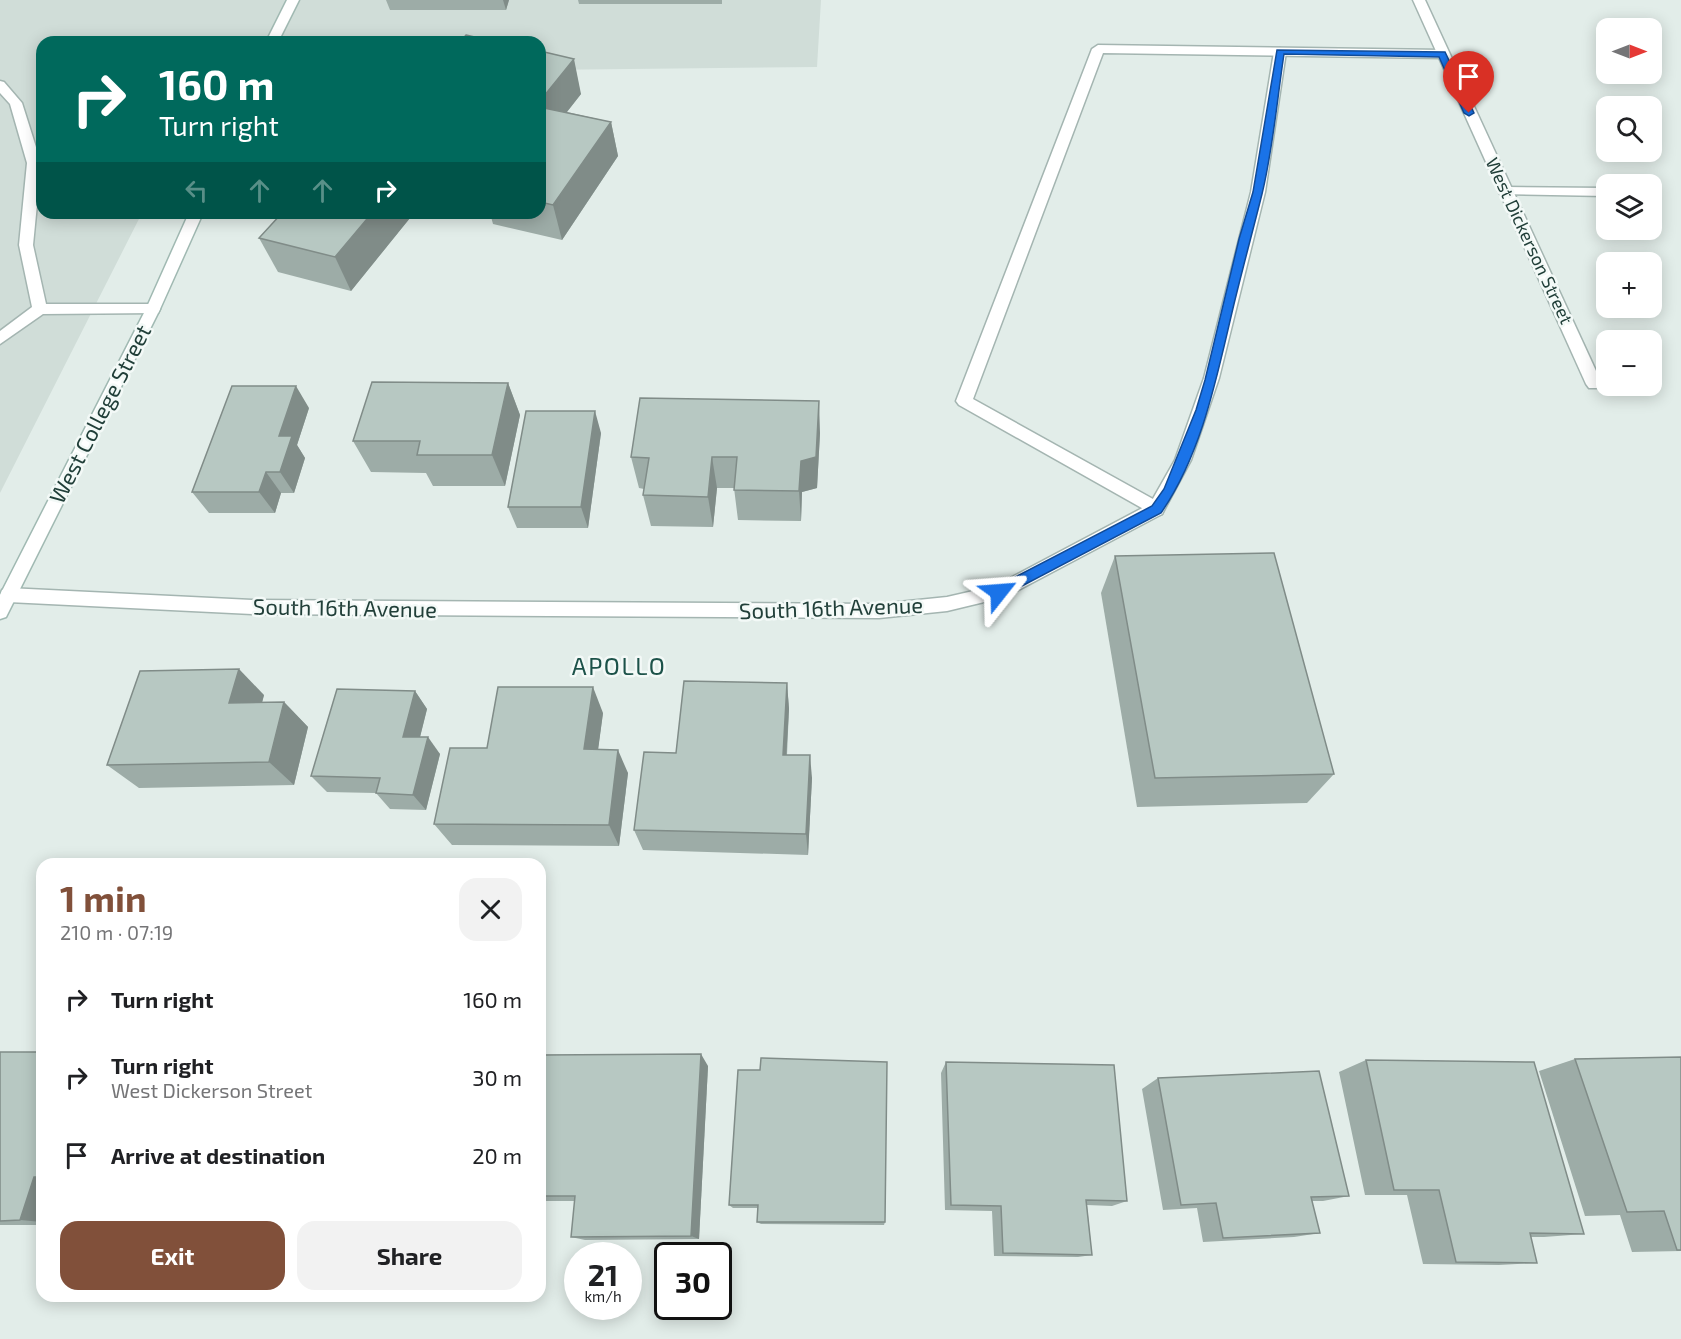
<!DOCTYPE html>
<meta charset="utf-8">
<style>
:root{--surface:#fff;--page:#f2f2f2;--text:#202124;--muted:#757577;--accent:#81503a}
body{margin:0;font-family:"Exo 2",sans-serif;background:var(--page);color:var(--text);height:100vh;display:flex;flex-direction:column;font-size:22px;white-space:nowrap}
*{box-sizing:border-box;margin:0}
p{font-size:20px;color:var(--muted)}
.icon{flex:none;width:33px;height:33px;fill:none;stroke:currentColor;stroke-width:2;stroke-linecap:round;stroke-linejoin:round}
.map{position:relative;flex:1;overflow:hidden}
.sheet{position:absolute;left:36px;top:858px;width:510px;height:444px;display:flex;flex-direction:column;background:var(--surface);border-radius:18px;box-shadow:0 3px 15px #0003}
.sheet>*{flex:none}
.banner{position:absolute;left:36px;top:36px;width:510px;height:183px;border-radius:18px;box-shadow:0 3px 15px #0003;background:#00695c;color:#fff;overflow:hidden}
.needle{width:39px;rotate:90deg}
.buttons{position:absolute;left:1596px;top:18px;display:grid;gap:12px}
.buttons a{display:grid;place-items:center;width:66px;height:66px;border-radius:12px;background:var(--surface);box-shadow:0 3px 15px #0003;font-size:30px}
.speed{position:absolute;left:564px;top:1242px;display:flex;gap:12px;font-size:30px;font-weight:700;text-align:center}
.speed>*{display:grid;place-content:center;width:78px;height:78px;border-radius:50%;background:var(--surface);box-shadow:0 3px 15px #0003;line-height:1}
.speed small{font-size:15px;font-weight:400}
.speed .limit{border:3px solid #111;border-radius:9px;background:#fff;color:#111}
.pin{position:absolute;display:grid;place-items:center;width:51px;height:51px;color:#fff;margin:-62px -26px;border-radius:50% 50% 50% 0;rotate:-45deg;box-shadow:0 0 6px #0007}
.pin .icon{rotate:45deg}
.me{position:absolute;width:66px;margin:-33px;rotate:62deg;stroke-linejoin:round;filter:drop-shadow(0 0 4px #0008)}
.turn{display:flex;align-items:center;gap:21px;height:126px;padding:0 24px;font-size:27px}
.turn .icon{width:78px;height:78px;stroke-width:2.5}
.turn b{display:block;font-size:42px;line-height:51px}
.lanes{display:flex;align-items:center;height:57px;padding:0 24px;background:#0003;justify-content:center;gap:30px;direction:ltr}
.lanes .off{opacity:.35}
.round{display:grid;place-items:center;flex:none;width:63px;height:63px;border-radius:18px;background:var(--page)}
.overview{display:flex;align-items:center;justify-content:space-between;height:102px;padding:0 24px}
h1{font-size:36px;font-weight:700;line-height:45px;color:var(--accent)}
.cta{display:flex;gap:12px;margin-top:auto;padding:12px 24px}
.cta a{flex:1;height:69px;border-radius:18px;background:var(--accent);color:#fff;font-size:24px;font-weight:700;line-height:69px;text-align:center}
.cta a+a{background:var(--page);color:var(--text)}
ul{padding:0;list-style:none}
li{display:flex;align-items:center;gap:18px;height:78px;padding:0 24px}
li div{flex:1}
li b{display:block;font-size:22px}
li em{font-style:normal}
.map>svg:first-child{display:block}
.built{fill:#d0ddd8}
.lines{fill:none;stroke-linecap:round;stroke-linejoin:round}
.service-casing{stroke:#a4b5b1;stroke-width:3}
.minor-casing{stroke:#a4b5b1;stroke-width:3}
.secondary-casing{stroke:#a0b9b2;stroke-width:3}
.service{fill:#fff;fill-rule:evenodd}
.minor{fill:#fff;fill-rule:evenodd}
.secondary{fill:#fff;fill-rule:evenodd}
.wall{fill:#9daca7}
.shaded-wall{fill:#808c88}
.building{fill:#b7c8c2;stroke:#808c88;stroke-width:1.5}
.route{fill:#1a73e8;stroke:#114b97;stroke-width:1.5}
.labels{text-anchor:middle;stroke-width:5;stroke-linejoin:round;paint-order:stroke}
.far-street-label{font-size:18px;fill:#213f39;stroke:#f3f9f7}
.street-label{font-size:22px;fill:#213f39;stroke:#f3f9f7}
.neighbourhood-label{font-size:24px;letter-spacing:1.5px;fill:#1c5249;stroke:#f3f9f7}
</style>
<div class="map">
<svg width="1681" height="1339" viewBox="0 0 1681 1339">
<rect width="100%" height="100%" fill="#e2ede9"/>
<polygon class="built" points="0,0 821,0 817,67 540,70 540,42 42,42 42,213 142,213 0,493"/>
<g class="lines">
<g class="service-casing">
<g id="service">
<polygon points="1098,45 1442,50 1448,54 1442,58 1103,53 973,399 1162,504 1164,509 1162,514 1156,516 959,405 956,401 1092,49"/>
<polygon points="1505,187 1606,188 1606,196 1500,194 1498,191 1500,188"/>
</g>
</g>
<g class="minor-casing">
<g id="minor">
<polygon points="1413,0 1425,0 1602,384 1599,388 1589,388 1586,384"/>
<polygon points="1280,48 1286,52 1265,192 1219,378 1191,460 1162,514 1005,597 947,611 879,618 252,614 8,602 2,600 0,596 2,590 8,588 252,600 879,604 947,597 995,586 1150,504 1175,460 1204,378 1251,192 1274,52"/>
<polygon points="0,81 4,82 22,103 41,163 33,245 46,304 153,304 158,305 160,309 158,313 43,314 0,344 0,331 32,307 19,245 27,163 10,104 0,93"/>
</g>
</g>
<g class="secondary-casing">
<g id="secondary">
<polygon points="287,0 299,0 278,42 266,42"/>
<polygon points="189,213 203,213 160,309 6,617 0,619 0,595 146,309"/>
</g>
</g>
<use href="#service" class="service"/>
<use href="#minor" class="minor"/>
<use href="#secondary" class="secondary"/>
</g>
<g class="wall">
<polygon points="386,0 509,0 506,10 390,10"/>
<polygon points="578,0 722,0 722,4 579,4"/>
<polygon points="540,51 581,94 567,112 611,122 618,156 562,240 493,224 490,213 540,213"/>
<polygon points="414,213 351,291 278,272 259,238"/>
<polygon points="508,383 520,415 505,486 433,486 426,473 371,472 353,441"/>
<polygon points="309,408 297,445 305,458 294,493 281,493 275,513 209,513 192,492"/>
<polygon points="601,433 588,528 517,528 508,507"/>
<polygon points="820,433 817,488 802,492 801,521 738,520 734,488 717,488 713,527 651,526 643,495 644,489 639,488 631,457"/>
<polygon points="1115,556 1334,774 1307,803 1137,807 1101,593"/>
<polygon points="787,683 789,709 787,755 812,778 808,855 643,850 634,830 676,753"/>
<polygon points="415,691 427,709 420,737 440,754 426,810 390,809 376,793 327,792 311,776"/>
<polygon points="264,695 262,703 284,702 308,727 294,785 139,788 107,765"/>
<polygon points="603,713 598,749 628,773 619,846 452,845 434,824 487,748"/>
<rect x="0" y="1052" width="42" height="173"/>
<polygon points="540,1055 708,1066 699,1239 585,1240 571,1237 575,1201 540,1201"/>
<polygon points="1681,1057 1681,1251 1632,1252 1620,1215 1585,1216 1539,1071 1575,1059"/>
<polygon points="1366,1060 1584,1234 1544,1237 1531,1237 1537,1263 1499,1265 1423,1264 1407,1195 1365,1195 1339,1072"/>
<polygon points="946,1062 1127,1201 1112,1206 1087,1205 1092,1255 1078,1257 994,1256 992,1211 945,1210 941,1073"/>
<polygon points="738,1070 885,1222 884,1225 761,1224 757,1222 758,1208 733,1208 729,1205"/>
<polygon points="1158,1078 1349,1196 1323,1201 1312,1201 1320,1233 1294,1237 1203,1242 1197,1208 1163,1210 1142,1089"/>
</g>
<g class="shaded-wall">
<polygon points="503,0 509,0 506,10"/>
<polygon points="574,59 581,94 544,141 540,125 540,101"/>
<polygon points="611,122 618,156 562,240 553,205"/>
<polygon points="372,213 414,213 351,291 335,257"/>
<polygon points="508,383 520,415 505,486 492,455"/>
<polygon points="296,386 309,408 297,445 305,458 294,493 280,472 279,436"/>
<polygon points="819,401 820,433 817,488 802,492 801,521 799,491 801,461"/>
<polygon points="595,411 601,433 588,528 581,507"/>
<polygon points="712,457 717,488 713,527 708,497"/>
<polygon points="266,472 281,493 275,513 259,492"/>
<polygon points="239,669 264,695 255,728 229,703"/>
<polygon points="787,683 789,709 785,778 783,755"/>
<polygon points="593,687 603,713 595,773 584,749"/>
<polygon points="415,691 427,709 416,753 403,737"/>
<polygon points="284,702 308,727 294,785 269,762"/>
<polygon points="428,737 440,754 426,810 413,795"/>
<polygon points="618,750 628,773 619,846 609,825"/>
<polygon points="810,755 812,778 808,855 806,834"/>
<polygon points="701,1054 708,1066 699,1239 691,1236"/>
<polygon points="34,1177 42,1178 42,1222 20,1220"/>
</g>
<g class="building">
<polygon points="466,35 496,42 460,42"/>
<polygon points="540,51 574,59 540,101"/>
<polygon points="544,108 611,122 553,205 540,202 540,113"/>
<polygon points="282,213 372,213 335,257 259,238"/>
<polygon points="372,382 508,383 492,455 417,455 420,441 353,441"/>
<polygon points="232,386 296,386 279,436 292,436 280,472 266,472 259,492 192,492"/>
<polygon points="640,398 819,401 816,457 801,461 799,491 734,490 737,457 712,457 708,497 643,495 649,458 631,457"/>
<polygon points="526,411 595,411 581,507 508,507"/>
<polygon points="1274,553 1334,774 1155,778 1115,556"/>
<polygon points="239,669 229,703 284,702 269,762 107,765 140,671"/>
<polygon points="684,681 787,683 783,755 810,755 806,834 634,830 644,752 676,753"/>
<polygon points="498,687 593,687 584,749 618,750 609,825 434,824 450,748 487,748"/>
<polygon points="337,689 415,691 403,737 428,737 413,795 376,793 380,778 311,776"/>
<polygon points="0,1052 42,1052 42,1177 34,1177 20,1220 0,1221"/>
<polygon points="701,1054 691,1236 571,1237 575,1196 540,1196 540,1055"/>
<polygon points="1681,1057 1681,1250 1677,1250 1664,1211 1627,1212 1575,1059"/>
<polygon points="761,1058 887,1062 885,1222 757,1222 758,1205 729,1205 738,1070 760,1070"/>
<polygon points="1366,1060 1534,1062 1584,1234 1530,1233 1537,1263 1456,1262 1439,1190 1394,1190"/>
<polygon points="946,1062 1114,1065 1127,1201 1086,1200 1092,1255 1003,1253 1001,1206 951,1205"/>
<polygon points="1319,1071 1349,1196 1311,1197 1320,1233 1223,1238 1216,1203 1181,1205 1158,1078"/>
</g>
<path class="route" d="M1277,50L1445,52L1474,113L1469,116L1464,113L1439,57L1284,54C1277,100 1273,149 1262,194C1253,230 1243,267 1234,304C1217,375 1203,452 1161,513L1003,596H994L992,592L994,588L1152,506L1164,489L1196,410L1205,380L1239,239L1253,192Z"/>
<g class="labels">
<g class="far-street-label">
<text transform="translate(1529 241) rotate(65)" y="6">West Dickerson Street</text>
</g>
<g class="street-label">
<text transform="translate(100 414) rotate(-63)" y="8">West College Street</text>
<text transform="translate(345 608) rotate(1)" y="8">South 16th Avenue</text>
<text transform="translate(831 608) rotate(-2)" y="8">South 16th Avenue</text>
</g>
<g class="neighbourhood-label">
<text x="619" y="675">APOLLO</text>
</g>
</g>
</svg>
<div class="buttons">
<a><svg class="needle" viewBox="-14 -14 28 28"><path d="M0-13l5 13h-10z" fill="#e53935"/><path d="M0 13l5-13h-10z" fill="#757577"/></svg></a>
<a><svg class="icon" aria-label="search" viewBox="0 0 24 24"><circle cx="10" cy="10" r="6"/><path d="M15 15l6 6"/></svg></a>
<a><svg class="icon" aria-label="layers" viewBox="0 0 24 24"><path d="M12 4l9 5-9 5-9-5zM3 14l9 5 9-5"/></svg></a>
<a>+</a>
<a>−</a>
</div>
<div class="speed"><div>21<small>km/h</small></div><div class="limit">30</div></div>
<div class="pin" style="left:1469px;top:113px;background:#d93025"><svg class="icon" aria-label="arrive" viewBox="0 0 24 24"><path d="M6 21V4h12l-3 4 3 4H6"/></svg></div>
<svg class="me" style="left:999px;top:592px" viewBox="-20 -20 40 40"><path d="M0-17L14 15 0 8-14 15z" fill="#1a73e8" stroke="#fff" stroke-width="4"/></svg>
<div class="banner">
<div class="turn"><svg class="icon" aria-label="right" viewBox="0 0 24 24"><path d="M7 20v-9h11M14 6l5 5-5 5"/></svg><div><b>160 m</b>Turn right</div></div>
<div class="lanes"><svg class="icon off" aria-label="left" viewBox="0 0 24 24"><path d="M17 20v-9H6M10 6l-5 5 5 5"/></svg><svg class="icon off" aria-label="ahead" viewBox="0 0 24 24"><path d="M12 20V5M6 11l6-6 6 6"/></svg><svg class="icon off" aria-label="ahead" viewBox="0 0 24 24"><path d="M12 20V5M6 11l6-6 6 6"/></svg><svg class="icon" aria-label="right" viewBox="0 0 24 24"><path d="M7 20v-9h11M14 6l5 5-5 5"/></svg></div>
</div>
<section class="sheet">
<div class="overview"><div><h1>1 min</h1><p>210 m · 07:19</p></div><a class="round"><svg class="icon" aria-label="close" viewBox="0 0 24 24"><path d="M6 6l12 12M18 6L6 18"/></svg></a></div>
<ul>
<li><svg class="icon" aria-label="right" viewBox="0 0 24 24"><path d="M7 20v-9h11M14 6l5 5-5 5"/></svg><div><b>Turn right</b></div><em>160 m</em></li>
<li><svg class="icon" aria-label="right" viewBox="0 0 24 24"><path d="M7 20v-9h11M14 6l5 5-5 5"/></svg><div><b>Turn right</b><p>West Dickerson Street</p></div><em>30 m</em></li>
<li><svg class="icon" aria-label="arrive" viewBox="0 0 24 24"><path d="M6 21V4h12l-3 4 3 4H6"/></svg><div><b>Arrive at destination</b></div><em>20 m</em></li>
</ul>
<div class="cta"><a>Exit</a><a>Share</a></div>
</section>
</div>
